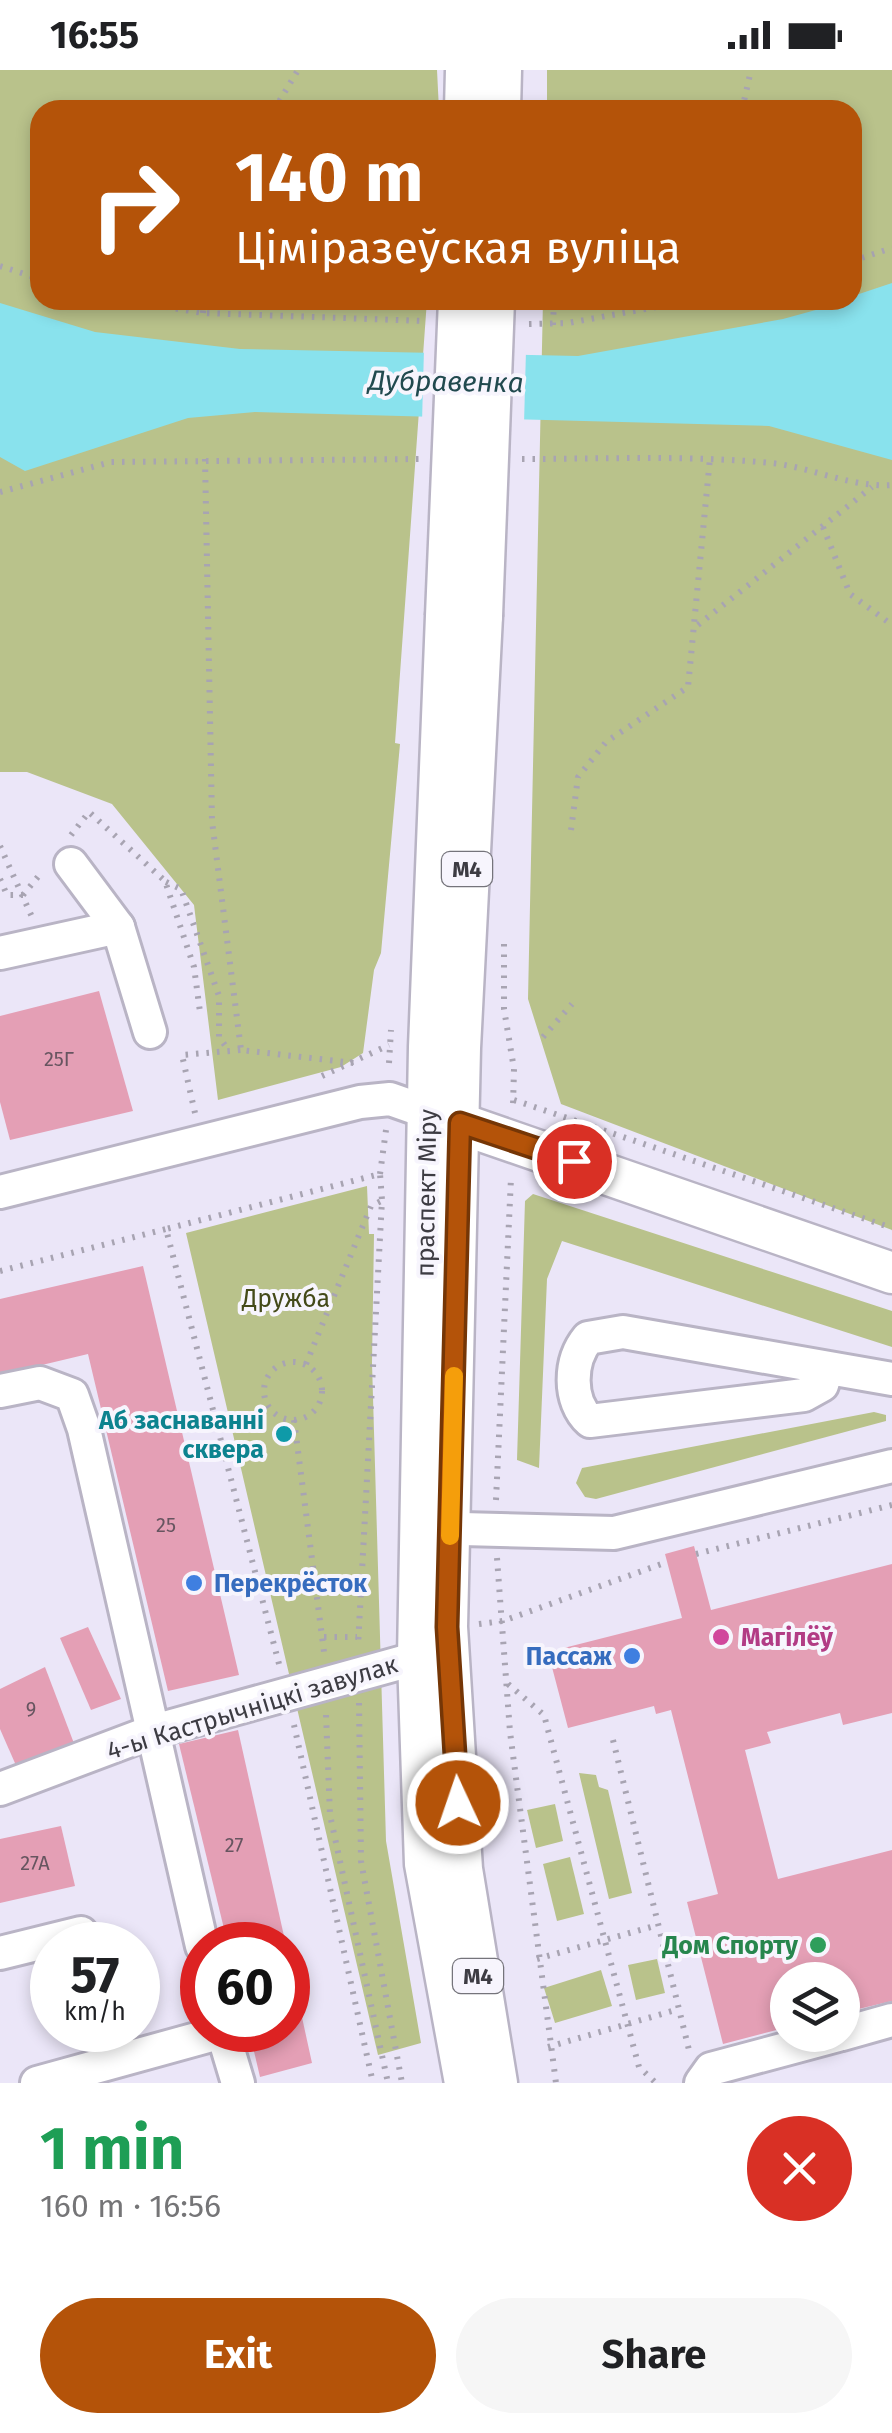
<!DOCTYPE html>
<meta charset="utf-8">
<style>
:root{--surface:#fff;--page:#f6f6f6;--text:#202124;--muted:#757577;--accent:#b45309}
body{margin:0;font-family:"Fira Sans",sans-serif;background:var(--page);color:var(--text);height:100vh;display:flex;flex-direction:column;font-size:38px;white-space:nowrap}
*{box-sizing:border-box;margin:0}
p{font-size:32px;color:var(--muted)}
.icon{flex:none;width:55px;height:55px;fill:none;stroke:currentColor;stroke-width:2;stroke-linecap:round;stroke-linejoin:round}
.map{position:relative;height:2013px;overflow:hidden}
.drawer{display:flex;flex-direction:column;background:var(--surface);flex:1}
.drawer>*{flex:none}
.top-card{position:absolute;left:30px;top:30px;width:832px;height:210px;border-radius:30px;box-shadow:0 5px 15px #0003;background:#b45309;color:#fff;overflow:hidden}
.tools{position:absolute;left:770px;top:1892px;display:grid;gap:20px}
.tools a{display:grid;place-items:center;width:90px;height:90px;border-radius:50%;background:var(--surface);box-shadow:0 5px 15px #0003;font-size:50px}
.speed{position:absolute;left:30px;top:1852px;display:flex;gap:20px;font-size:50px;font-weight:700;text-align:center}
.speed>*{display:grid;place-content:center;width:130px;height:130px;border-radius:50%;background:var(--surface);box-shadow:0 5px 15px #0003;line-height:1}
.speed small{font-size:25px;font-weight:400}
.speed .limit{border:15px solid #d22;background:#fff;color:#111}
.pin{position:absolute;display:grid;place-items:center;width:85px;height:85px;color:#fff;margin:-42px;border:5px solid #fff;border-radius:50%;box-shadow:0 2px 10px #0007}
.me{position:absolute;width:110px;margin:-55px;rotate:357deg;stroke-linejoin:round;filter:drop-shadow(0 0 8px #0008)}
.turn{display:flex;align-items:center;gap:35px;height:210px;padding:0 40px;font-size:45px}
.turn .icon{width:130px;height:130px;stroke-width:2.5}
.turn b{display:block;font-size:70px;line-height:85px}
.round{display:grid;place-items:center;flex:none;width:105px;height:105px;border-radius:52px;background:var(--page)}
.summary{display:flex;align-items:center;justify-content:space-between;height:170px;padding:0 40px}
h1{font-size:60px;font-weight:700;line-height:75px;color:#1e9e55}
.button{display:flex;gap:20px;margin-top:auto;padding:20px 40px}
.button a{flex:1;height:115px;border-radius:60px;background:var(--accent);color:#fff;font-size:40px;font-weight:700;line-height:115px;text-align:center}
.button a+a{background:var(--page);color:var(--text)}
.status{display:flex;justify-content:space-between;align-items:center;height:70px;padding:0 50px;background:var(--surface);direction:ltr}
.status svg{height:28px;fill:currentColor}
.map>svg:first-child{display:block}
.green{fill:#b9c28b}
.water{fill:#89e2ed}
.pier{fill:#ebe6f8}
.building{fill:#e49fb5}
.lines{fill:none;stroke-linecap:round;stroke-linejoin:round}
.minor-casing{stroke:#b9b4c5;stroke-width:38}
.major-casing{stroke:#b9b4c5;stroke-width:45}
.path{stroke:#a8a4b2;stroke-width:6;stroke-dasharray:2.5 8;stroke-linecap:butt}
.minor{stroke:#fff;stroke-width:32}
.major{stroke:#fff;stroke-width:40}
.major-bridge-casing{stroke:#b9b4c5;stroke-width:45;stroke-linecap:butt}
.major-bridge{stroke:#fff;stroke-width:40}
.route-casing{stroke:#753606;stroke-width:25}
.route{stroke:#b45309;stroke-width:18}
.slow{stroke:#f59e0b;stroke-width:18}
.culture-dot{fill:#0f9aa8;stroke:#f7f5fd;stroke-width:4}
.shop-dot{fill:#3f7fe0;stroke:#f7f5fd;stroke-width:4}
.hotel-dot{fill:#d1479c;stroke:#f7f5fd;stroke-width:4}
.leisure-dot{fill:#2e9e5b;stroke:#f7f5fd;stroke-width:4}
.labels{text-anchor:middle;stroke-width:8;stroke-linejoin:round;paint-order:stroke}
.number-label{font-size:20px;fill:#675560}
.shield{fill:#f7f5fd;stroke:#75747b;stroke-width:2.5}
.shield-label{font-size:22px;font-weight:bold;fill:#3d3c43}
.street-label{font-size:25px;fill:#3d3c43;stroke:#f7f5fd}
.park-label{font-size:25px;fill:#444a19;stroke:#f7f5fd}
.culture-label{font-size:25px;font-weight:bold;fill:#0d838f;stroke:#f7f5fd;text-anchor:end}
.shop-label{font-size:25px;font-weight:bold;fill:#366cbe;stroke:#f7f5fd;text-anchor:start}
.hotel-label{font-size:25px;font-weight:bold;fill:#b23c85;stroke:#f7f5fd;text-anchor:start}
.leisure-label{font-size:25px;font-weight:bold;fill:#27864d;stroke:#f7f5fd;text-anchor:end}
.water-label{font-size:28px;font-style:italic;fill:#214a4f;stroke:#f7f5fd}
</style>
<div class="status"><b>16:55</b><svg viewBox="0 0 49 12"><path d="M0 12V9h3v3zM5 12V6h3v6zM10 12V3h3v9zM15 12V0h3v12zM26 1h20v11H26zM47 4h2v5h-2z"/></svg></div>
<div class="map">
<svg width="892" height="2013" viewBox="0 0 892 2013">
<rect width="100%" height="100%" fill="#ebe6f8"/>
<g class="green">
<polygon points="0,0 437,0 439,40 40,40 40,230 427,230 395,673 400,674 381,883 374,900 363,983 341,997 218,1030 194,835 112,734 27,702 0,702"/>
<polygon points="547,0 892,0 892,1160 561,1034 528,929 543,230 852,230 852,40 547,40"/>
<polygon points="367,1116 369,1164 374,1164 372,1293 386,1771 421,1973 378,1985 186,1163"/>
<polygon points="533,1124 892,1241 892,1277 562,1171 547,1209 539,1398 517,1390 525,1131"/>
<polygon points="874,1342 886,1345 886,1351 596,1429 585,1427 576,1413 582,1398"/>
<polygon points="579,1703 596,1705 599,1717 608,1720 632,1823 609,1829"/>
<polygon points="555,1734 563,1771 536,1778 527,1740"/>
<polygon points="570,1787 584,1844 557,1851 543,1794"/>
<polygon points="657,1889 665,1923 636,1930 628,1895"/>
<polygon points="601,1900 612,1936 555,1953 544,1918"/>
</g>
<polygon class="water" points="892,213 892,390 769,356 255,342 188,348 25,401 0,387 0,233 95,262 240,279 578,286 783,249 852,230 853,226"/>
<polygon class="pier" points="424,279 526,280 524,354 422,352"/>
<g class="building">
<polygon points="99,921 133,1041 10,1070 0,1032 0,946"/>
<polygon points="143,1196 239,1605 168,1621 88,1284 0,1305 0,1229"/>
<polygon points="694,1476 711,1540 892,1494 892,1643 843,1655 840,1643 767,1662 771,1673 745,1680 778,1809 892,1780 892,1931 842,1943 842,1910 788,1910 788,1957 723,1974 687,1832 718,1824 671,1640 656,1644 654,1636 568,1658 548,1582 682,1548 665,1484"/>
<polygon points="88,1557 121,1629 91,1640 60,1568"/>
<polygon points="45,1597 75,1676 18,1700 0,1659 0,1619"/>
<polygon points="238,1660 286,1875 228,1875 179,1674"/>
<polygon points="61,1756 75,1816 0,1833 0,1769"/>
<polygon points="289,1888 312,1993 260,2007 249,1960 288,1960"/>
</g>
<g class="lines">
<g class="minor-casing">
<g id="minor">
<polyline points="71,794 118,857"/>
<polyline points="0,883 118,857 150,962"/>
<polyline points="0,1122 360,1032 390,1029 427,1042"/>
<path d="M827,1298L822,1315L804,1325L590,1351C568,1331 569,1291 588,1268L623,1262L892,1309"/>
<polyline points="0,1321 40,1313 72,1325 84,1359 202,1876"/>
<polyline points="424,1458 614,1463 892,1396"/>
<polyline points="0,1719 154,1661 418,1588 440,1589"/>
<polyline points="0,1883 81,1863"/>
<polyline points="222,1960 238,2013"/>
<polyline points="842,1964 892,1950"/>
<polyline points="37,2013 222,1962"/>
<polyline points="701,2013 711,1999 838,1965"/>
</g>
</g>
<g class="major-casing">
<g id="major">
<polyline points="465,40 466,0"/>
<polyline points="500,40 501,0"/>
<polyline points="446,546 429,977 418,1588 425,1794 465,2013"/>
<polyline points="482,546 460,978 447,1557 462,1799 497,2013"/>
<polyline points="438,1046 892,1203"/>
</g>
</g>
<g class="path">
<polyline points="274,40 298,0"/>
<polyline points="742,40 751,0"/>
<polyline points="852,191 892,178"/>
<polyline points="0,196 40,209"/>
<polyline points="124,230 203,243 426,251"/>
<polyline points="203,243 204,230"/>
<polyline points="529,254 568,253 695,230"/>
<polyline points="553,255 554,230"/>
<polyline points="205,389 212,751 241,980 354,993"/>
<path d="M522,389C605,389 688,385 771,393C811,397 852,418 892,415"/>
<polyline points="0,422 111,392 420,389"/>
<polyline points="823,457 850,524 892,555"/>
<polyline points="698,555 872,417"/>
<polyline points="571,760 578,707 606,672 688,617 710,388"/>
<polyline points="71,765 89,742 165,811 194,897 200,942"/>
<polyline points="0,776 32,847"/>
<polyline points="0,809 7,825 23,825"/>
<polyline points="166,812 181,819 219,926 219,967 229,981"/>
<polyline points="23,825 41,803"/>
<polyline points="504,874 504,939 514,999 513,1036"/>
<polyline points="543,967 572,934"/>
<polyline points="389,993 391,960"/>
<polyline points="322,1006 389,975"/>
<polyline points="514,1030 892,1158"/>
<polyline points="195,1043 182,985 241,980"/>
<polyline points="380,1104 386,1060"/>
<polyline points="0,1201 166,1159"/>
<circle cx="293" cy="1321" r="29"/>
<polyline points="306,1294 371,1136 381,1131"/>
<polyline points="294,1350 324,1582"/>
<polyline points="496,1430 511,1108"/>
<polyline points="696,1484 892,1435"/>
<polyline points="497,1488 510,1662 556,2013"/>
<polyline points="479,1554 503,1551 667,1492"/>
<polyline points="324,1567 357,1567"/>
<polyline points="279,1594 166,1159 380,1104 382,1130 358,1576"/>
<polyline points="508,1614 544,1645 639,1997 656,2013"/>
<polyline points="359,1633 361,1791 402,2013"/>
<polyline points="326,1645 330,1745 388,2013"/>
<polyline points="294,1655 373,2013"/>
<polyline points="613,1670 689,1980"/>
<polyline points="537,1889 658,1855"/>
<polyline points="548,1977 679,1939"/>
</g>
<use href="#minor" class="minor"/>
<use href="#major" class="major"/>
<g class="major-bridge-casing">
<g id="major-bridge">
<polyline points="446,546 459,230"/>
<polyline points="482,546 494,230"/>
</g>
</g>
<use href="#major-bridge" class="major-bridge"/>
</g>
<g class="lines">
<g class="route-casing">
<polyline id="route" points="458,1733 447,1557 460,1053 574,1091"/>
</g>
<use href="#route" class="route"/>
<polyline class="slow" points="450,1466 454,1306"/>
</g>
<circle class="culture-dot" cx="284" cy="1364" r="10"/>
<g class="shop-dot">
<circle cx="194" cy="1513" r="10"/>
<circle cx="632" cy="1586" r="10"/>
</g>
<circle class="hotel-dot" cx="721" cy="1567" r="10"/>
<circle class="leisure-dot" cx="818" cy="1875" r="10"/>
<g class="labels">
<g class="number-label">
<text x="59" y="996">25Г</text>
<text x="166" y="1462">25</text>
<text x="31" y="1646">9</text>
<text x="234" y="1782">27</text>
<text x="35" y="1800">27А</text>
</g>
<g class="shield">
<rect x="442" y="782" width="50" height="34" rx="8"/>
<rect x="453" y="1889" width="50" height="34" rx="8"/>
</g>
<g class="shield-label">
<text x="467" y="807">М4</text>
<text x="478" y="1914">М4</text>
</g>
<g class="street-label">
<text transform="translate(426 1123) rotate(-89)" y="9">праспект Міру</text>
<text transform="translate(252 1637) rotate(-17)" y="9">4-ы Кастрычніцкі завулак</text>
</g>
<g class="park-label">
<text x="286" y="1237">Дружба</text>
</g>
<g class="culture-label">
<text x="264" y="1359">Аб заснаванні<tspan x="264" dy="29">сквера</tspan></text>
</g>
<g class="shop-label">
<text x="214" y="1522">Перекрёсток</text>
<text x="612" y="1595" text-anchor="end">Пассаж</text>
</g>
<g class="hotel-label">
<text x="741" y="1576">Магілёў</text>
</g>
<g class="leisure-label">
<text x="798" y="1884">Дом Спорту</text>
</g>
<g class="water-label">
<text transform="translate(446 311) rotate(1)" y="10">Дубравенка</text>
</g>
</g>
</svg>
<div class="tools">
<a><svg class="icon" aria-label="layers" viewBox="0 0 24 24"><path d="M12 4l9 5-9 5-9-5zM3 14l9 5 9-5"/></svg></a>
</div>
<div class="speed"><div>57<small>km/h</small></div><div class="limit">60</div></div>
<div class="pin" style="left:574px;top:1091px;background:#d93025"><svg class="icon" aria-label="arrive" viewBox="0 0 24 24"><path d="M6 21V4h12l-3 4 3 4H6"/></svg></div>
<svg class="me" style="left:458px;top:1733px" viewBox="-20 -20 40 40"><circle r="17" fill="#b45309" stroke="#fff" stroke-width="3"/><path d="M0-11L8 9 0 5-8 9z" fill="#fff"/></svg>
<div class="top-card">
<div class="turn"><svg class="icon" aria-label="right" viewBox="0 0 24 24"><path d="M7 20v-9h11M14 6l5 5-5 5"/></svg><div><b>140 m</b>Ціміразеўская вуліца</div></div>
</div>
</div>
<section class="drawer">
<div class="summary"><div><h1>1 min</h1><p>160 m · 16:56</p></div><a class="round" style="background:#d93025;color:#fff"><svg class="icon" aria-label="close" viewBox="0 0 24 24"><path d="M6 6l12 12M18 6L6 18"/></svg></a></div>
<div class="button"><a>Exit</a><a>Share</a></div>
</section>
